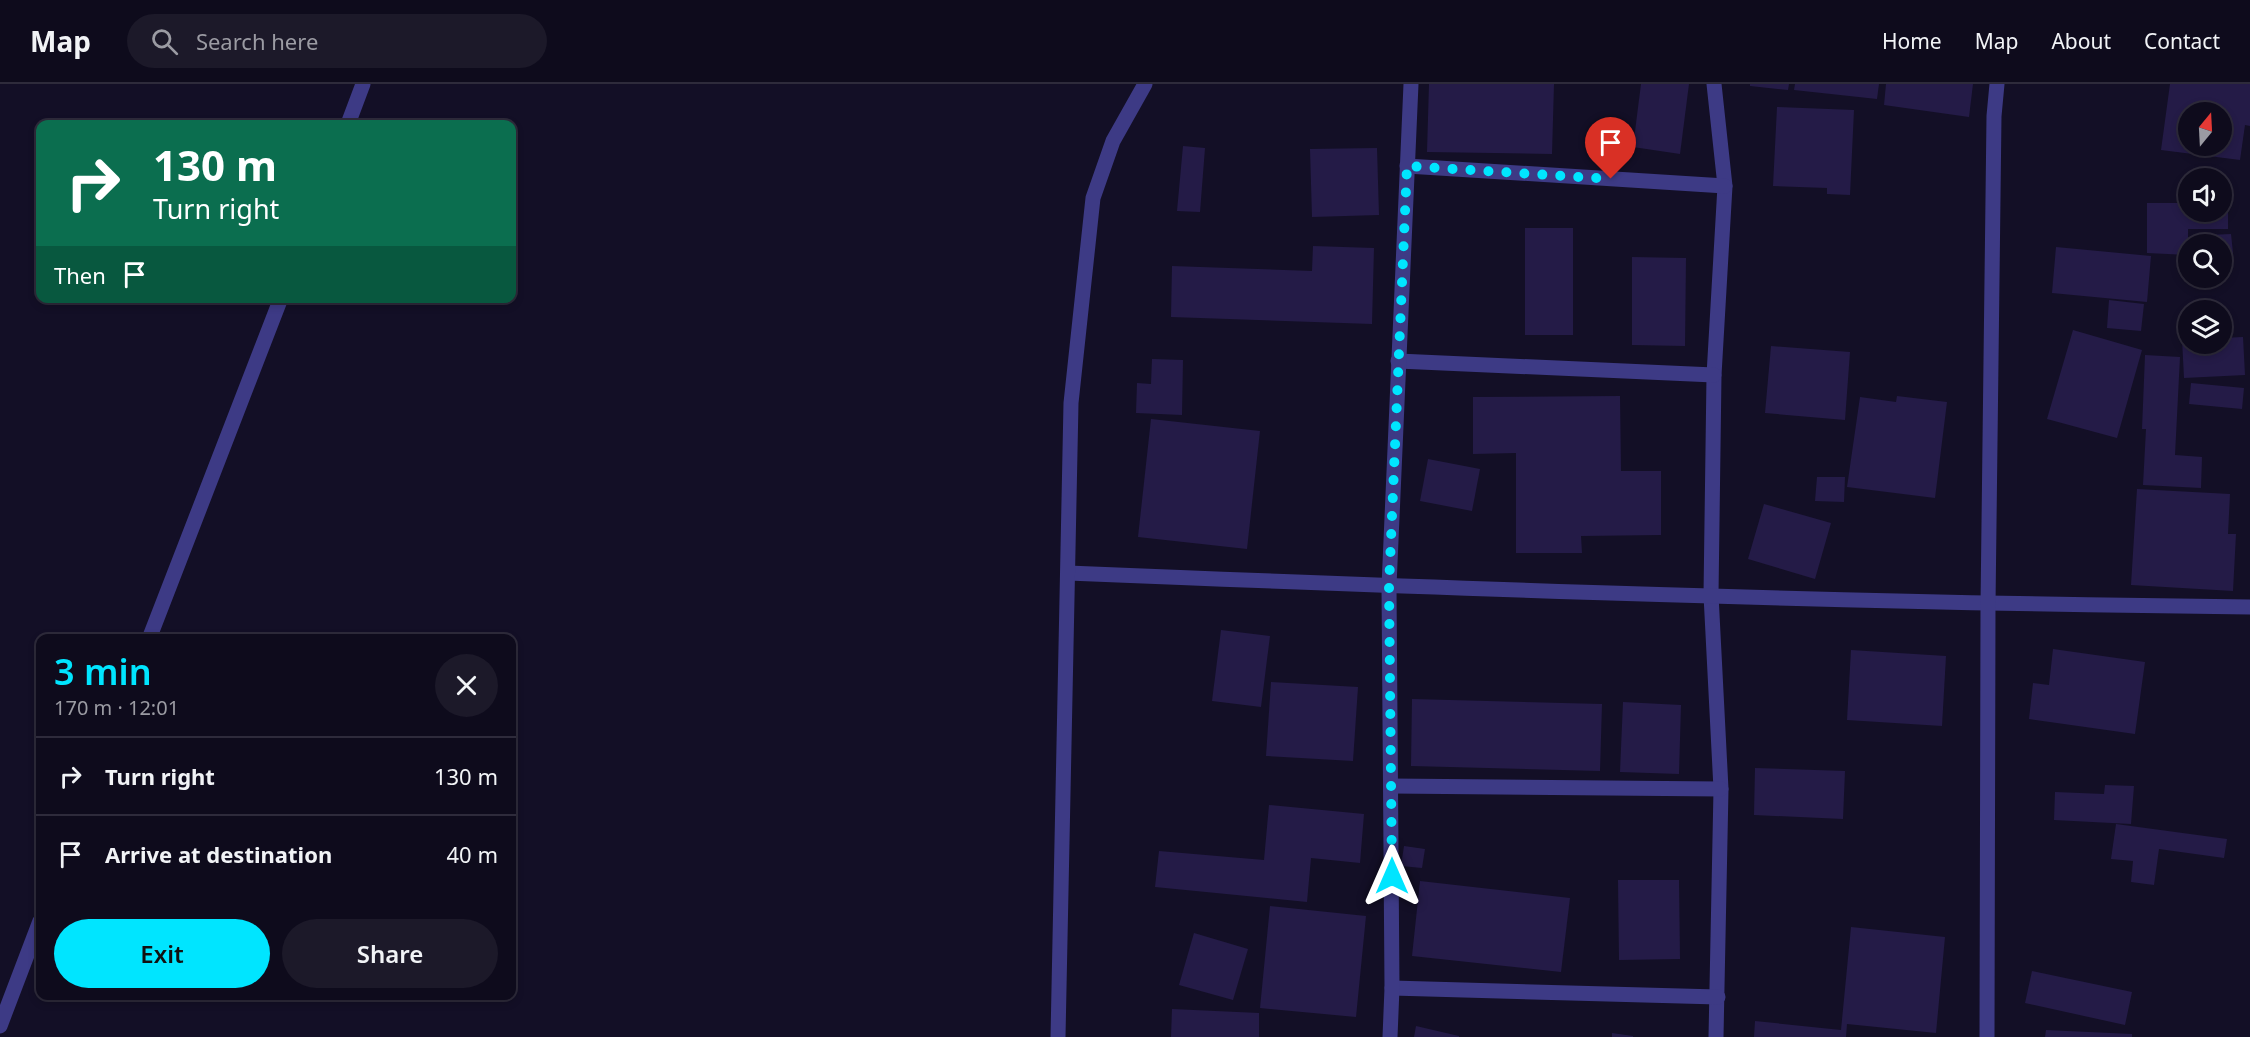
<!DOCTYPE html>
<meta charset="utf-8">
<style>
:root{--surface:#0e0b1c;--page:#1c1929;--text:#f1f3f6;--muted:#9b9ba3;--line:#2e2b3b;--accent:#00e5ff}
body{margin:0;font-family:"Noto Sans",sans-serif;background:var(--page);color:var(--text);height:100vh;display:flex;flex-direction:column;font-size:22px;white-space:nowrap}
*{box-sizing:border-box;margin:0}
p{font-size:20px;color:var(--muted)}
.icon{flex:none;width:33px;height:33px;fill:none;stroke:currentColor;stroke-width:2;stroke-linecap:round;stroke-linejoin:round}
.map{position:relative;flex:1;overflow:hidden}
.side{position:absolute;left:36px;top:550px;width:480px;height:366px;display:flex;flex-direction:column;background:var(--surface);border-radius:12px;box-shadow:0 3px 9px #0003,0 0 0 2px var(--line)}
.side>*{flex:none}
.top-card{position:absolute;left:36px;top:36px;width:480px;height:183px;border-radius:12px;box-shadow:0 3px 9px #0003,0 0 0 2px var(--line);background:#0b6e4f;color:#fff;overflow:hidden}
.needle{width:39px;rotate:18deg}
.buttons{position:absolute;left:2178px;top:18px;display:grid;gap:12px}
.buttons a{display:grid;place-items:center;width:54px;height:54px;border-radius:50%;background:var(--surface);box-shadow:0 3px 9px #0003,0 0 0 2px var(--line);font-size:30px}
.pin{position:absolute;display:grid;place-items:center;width:51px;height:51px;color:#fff;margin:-62px -26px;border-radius:50% 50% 50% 0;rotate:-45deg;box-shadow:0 0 6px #0007}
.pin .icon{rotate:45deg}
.me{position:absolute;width:66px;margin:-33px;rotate:0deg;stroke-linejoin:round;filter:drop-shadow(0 0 4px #0008)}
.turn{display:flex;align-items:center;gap:21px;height:126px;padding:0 18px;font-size:27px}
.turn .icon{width:78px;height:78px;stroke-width:2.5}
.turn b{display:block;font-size:42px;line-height:51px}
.then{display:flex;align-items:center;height:57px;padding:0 18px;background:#0003;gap:12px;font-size:22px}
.round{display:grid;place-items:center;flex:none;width:63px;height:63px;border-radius:32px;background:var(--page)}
.head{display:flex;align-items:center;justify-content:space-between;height:102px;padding:0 18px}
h1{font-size:36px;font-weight:600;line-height:45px;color:var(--accent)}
.primary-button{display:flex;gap:12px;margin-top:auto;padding:12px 18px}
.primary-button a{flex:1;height:69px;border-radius:36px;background:var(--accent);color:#111;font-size:24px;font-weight:600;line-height:69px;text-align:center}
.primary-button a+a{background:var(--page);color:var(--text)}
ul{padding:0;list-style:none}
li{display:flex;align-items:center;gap:18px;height:78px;padding:0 18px;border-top:2px solid var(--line)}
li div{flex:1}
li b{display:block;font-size:22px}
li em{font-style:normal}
header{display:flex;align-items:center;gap:36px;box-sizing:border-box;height:84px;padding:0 30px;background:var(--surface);border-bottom:2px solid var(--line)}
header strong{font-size:28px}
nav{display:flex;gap:33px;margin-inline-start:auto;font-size:21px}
.search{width:420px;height:54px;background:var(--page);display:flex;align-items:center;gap:15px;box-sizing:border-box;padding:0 21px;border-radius:33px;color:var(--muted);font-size:22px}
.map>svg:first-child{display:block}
.building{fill:#241b47;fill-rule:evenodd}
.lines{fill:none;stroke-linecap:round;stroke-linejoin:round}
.service{stroke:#3d3a85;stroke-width:15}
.minor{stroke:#3d3a85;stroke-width:15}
.tertiary{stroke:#3d3a85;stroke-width:15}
.route{stroke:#00e5ff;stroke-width:10;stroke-dasharray:0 18}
</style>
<header>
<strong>Map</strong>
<div class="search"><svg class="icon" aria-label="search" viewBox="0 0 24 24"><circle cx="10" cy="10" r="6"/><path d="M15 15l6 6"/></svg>Search here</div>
<nav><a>Home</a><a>Map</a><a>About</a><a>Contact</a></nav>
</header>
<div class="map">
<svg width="2250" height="953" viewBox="0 0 2250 953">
<rect width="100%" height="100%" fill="#130f26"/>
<g class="building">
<polygon points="1429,0 1554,0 1552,70 1427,68"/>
<polygon points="1641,0 1689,0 1680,70 1633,63"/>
<polygon points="1750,0 1789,0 1788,6 1750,2"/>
<polygon points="1795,0 1879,0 1877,15 1794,6"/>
<polygon points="1886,0 1973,0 1969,33 1884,21"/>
<path d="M2170,0H2250V42L2245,41L2240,76L2161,66ZM2188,28H2222V62H2188Z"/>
<polygon points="1777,23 1854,26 1850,111 1827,110 1827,104 1773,102"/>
<polygon points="1183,62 1205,64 1200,128 1177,127"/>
<polygon points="1377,64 1379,131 1312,133 1310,65"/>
<polygon points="2147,119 2188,119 2188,128 2222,128 2222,120 2228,120 2228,145 2188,145 2188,171 2147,169"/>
<rect x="1525" y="144" width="48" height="107"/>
<polygon points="2231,150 2233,169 2222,170 2222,160 2209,160 2209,151"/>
<polygon points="1313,162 1374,164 1372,240 1171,233 1172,182 1312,187"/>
<polygon points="2056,163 2151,172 2147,218 2052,209"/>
<polygon points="1632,173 1686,174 1685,262 1632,261"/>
<polygon points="2109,216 2144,220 2141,247 2107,244"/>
<polygon points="2073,246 2142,266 2117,354 2047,335"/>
<polygon points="2243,253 2245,291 2184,294 2182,255 2188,255 2188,260 2222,260 2222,254"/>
<polygon points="1771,262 1850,268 1845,336 1765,329"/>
<polygon points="2145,271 2180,273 2175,371 2202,373 2201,404 2143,401 2146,345 2142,345"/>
<polygon points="1152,275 1183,276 1182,331 1136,329 1137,299 1151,300"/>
<polygon points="2191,299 2244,304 2242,325 2189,320"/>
<polygon points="1620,312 1621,387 1661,387 1661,451 1581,452 1582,469 1516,469 1516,369 1473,370 1473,313"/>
<polygon points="1897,312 1947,318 1935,414 1847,403 1860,313 1896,318"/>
<polygon points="1151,335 1260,347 1247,465 1138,453"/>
<polygon points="1428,375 1480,385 1472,427 1420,417"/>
<polygon points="1817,393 1845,393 1844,418 1815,417"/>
<polygon points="2137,405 2230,410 2228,450 2236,450 2233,507 2131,501"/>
<polygon points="1764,420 1831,439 1815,495 1748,475"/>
<polygon points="1221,546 1270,552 1261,623 1212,617"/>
<polygon points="2053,565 2145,578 2135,650 2029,635 2033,599 2049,601"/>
<polygon points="1851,566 1946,572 1942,642 1847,636"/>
<polygon points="1271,598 1358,603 1353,677 1266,672"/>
<polygon points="1412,615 1602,620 1600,687 1411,682"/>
<polygon points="1623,618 1681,621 1679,690 1620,688"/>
<polygon points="1755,684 1845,687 1843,735 1754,731"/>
<polygon points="2105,701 2134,702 2131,740 2054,736 2055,708 2104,710"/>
<polygon points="1269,721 1364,730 1360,779 1311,774 1307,818 1155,803 1159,767 1264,776"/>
<polygon points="2116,740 2227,755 2224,774 2159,765 2154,801 2131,798 2133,777 2111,775"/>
<polygon points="1404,762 1425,765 1422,784 1401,782"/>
<polygon points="1618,796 1679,796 1680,875 1619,876"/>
<polygon points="1420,797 1570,814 1561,888 1412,872"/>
<polygon points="1270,822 1366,832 1356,933 1260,924"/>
<polygon points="1851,843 1945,853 1936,949 1847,940 1846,953 1754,953 1755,937 1841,946"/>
<polygon points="1194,849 1248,865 1233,916 1179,901"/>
<polygon points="2032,887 2132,908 2125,941 2025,919"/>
<polygon points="1172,925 1259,929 1259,953 1171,953"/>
<polygon points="1416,942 1459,952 1459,953 1414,953"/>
<polygon points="2046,946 2132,950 2132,953 2045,953"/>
<polygon points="1612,949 1633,952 1633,953 1612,953"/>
</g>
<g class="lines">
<g class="service">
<polyline points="348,40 363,0"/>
<polyline points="149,555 281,214"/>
<polyline points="0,942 40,837"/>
</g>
<g class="minor">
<polyline points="1714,0 1725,102 1714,291 1711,511 1721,705 1716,953"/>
<polyline points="1407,82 1725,102"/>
<polyline points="1398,277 1714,291"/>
<path d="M1068,489C1462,505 1856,519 2250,523"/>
<polyline points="1391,702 1721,705"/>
<polyline points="1392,904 1718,913"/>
<polyline points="1390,953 1392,904 1389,502 1411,0"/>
<polyline points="1987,953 1988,521 1994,32 1997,0"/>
</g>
<polyline class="tertiary" points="1058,953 1071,319 1093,114 1113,57 1145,0"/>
</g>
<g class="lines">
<polyline class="route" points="1392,792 1389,502 1407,82 1611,95"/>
</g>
</svg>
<div class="buttons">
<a><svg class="needle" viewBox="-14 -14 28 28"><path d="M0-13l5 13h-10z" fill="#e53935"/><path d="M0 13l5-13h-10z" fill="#9b9ba3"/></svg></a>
<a><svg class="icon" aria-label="sound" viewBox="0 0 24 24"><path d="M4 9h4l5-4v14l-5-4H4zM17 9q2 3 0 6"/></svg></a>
<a><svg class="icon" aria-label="search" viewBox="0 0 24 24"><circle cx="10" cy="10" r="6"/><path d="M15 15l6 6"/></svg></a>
<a><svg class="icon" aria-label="layers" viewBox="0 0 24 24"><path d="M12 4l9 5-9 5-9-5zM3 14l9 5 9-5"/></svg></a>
</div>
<div class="pin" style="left:1611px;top:95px;background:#d93025"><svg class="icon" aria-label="arrive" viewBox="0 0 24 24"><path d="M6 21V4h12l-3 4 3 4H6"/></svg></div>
<svg class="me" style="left:1392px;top:792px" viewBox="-20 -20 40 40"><path d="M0-17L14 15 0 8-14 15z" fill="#00e5ff" stroke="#fff" stroke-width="4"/></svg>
<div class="top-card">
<div class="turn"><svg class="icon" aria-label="right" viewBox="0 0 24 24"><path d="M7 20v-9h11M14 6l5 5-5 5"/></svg><div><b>130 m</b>Turn right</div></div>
<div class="then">Then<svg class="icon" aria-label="arrive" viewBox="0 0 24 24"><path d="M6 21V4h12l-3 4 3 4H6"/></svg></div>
</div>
<section class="side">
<div class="head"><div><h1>3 min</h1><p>170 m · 12:01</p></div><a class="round"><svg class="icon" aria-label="close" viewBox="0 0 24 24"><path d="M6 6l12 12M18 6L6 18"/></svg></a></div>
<ul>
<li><svg class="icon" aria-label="right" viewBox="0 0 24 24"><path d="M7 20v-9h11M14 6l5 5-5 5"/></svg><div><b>Turn right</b></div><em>130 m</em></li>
<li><svg class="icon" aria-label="arrive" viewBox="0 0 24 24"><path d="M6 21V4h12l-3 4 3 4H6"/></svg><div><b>Arrive at destination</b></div><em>40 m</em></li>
</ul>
<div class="primary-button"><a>Exit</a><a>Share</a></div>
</section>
</div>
